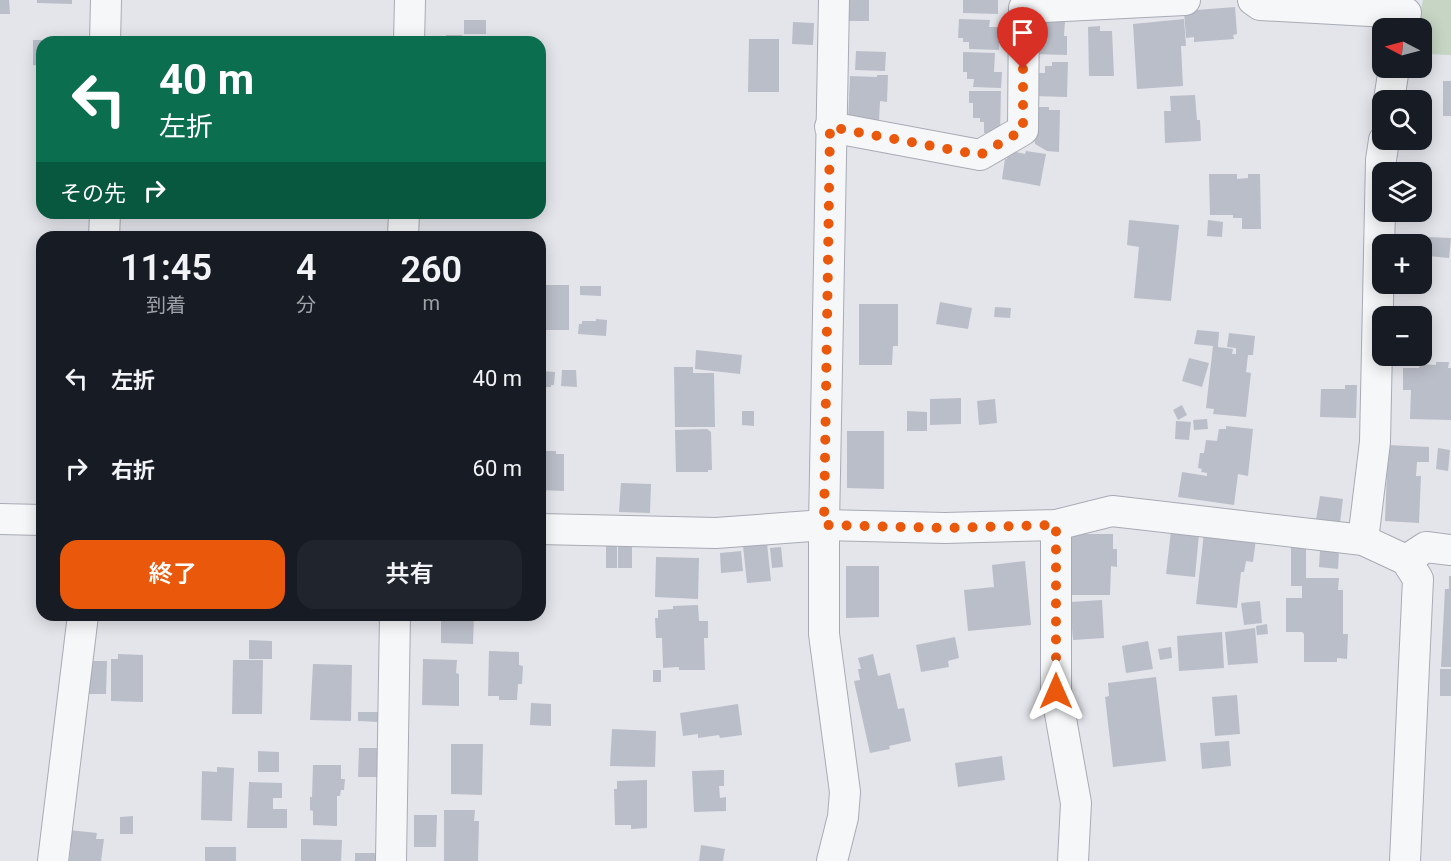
<!DOCTYPE html>
<html lang="ja">
<meta charset="utf-8">
<style>
:root{--surface:#171b24;--page:#20242c;--text:#f1f3f6;--muted:#9ea1a6;--accent:#ea580c}
body{margin:0;font-family:Roboto,"Noto Sans JP",sans-serif;background:var(--page);color:var(--text);height:100vh;display:flex;flex-direction:column;font-size:22px;white-space:nowrap}
*{box-sizing:border-box;margin:0}
p{font-size:20px;color:var(--muted)}
.icon{flex:none;width:33px;height:33px;fill:none;stroke:currentColor;stroke-width:2;stroke-linecap:round;stroke-linejoin:round}
.map{position:relative;flex:1;overflow:hidden}
.drawer{position:absolute;left:36px;top:231px;width:510px;height:390px;display:flex;flex-direction:column;background:var(--surface);border-radius:18px;box-shadow:0 3px 15px #0003}
.drawer>*{flex:none}
.top-card{position:absolute;left:36px;top:36px;width:510px;height:183px;border-radius:18px;box-shadow:0 3px 15px #0003;background:#0b6e4f;color:#fff;overflow:hidden}
.needle{width:39px;rotate:276deg}
.controls{position:absolute;left:1372px;top:18px;display:grid;gap:12px}
.controls a{display:grid;place-items:center;width:60px;height:60px;border-radius:12px;background:var(--surface);box-shadow:0 3px 15px #0003;font-size:30px}
.pin{position:absolute;display:grid;place-items:center;width:51px;height:51px;color:#fff;margin:-62px -26px;border-radius:50% 50% 50% 0;rotate:-45deg;box-shadow:0 0 6px #0007}
.pin .icon{rotate:45deg}
.me{position:absolute;width:66px;margin:-33px;rotate:0deg;stroke-linejoin:round;filter:drop-shadow(0 0 4px #0008)}
.turn{display:flex;align-items:center;gap:21px;height:126px;padding:0 24px;font-size:27px}
.turn .icon{width:78px;height:78px;stroke-width:2.5}
.turn b{display:block;font-size:42px;line-height:51px}
.then{display:flex;align-items:center;height:57px;padding:0 24px;background:#0003;gap:12px;font-size:22px}
.eta{display:flex;justify-content:space-evenly;align-items:center;height:102px;text-align:center}
.eta b{font-size:36px;font-weight:600;line-height:42px}
.primary-button{display:flex;gap:12px;margin-top:auto;padding:12px 24px}
.primary-button a{flex:1;height:69px;border-radius:18px;background:var(--accent);color:#fff;font-size:24px;font-weight:600;line-height:69px;text-align:center}
.primary-button a+a{background:var(--page);color:var(--text)}
ul{padding:0;list-style:none}
li{display:flex;align-items:center;gap:18px;height:90px;padding:0 24px}
li div{flex:1}
li b{display:block;font-size:22px}
li em{font-style:normal}
.map>svg:first-child{display:block}
.green{fill:#c6d5c4}
.building{fill:#babec8}
.lines{fill:none;stroke-linecap:round;stroke-linejoin:round}
.minor-casing{stroke:#a8abb5;stroke-width:32}
.minor{stroke:#f6f7f9;stroke-width:30}
.route{stroke:#ea580c;stroke-width:10;stroke-dasharray:0 18}
</style>
<div class="map">
<svg width="1451" height="861" viewBox="0 0 1451 861">
<rect width="100%" height="100%" fill="#e3e5eb"/>
<polygon class="green" points="1423,0 1451,0 1451,55 1427,54 1430,37 1422,36 1422,28 1417,28"/>
<g class="building">
<polygon points="0,0 9,0 10,14 0,14"/>
<polygon points="37,0 72,0 72,4 37,3"/>
<rect x="849" y="0" width="20" height="21"/>
<polygon points="963,0 998,0 998,14 963,13"/>
<polygon points="1235,7 1237,34 1233,35 1234,39 1194,42 1194,37 1186,38 1184,11"/>
<polygon points="959,19 990,20 989,27 1000,27 999,50 969,49 969,42 963,42 963,38 958,38"/>
<polygon points="1184,19 1186,46 1181,46 1183,86 1137,89 1133,24"/>
<rect x="464" y="20" width="22" height="14"/>
<polygon points="1044,20 1065,21 1064,36 1067,36 1067,55 1032,54 1033,27 1044,27"/>
<polygon points="793,22 814,23 813,45 792,44"/>
<polygon points="1100,26 1100,31 1112,31 1114,76 1089,76 1088,27"/>
<polygon points="446,35 462,35 464,42 446,42"/>
<polygon points="749,39 779,39 779,92 748,92"/>
<polygon points="33,40 42,40 42,66 33,65"/>
<polygon points="856,51 886,52 885,71 855,70"/>
<polygon points="963,52 995,53 994,72 1002,72 1001,88 973,87 974,79 967,79 967,72 963,72"/>
<polygon points="1052,62 1068,62 1067,97 1033,96 1033,73 1045,73 1045,66 1052,66"/>
<polygon points="877,75 888,75 887,102 880,101 879,121 848,120 850,76 877,77"/>
<rect x="1443" y="81" width="8" height="35"/>
<polygon points="969,91 1001,91 1000,134 984,133 984,122 980,122 980,118 973,118 973,103 969,103"/>
<polygon points="1195,95 1197,120 1200,120 1201,141 1165,143 1164,111 1171,111 1170,96"/>
<polygon points="1033,107 1049,107 1049,110 1060,110 1059,152 1047,151 1035,144"/>
<polygon points="1012,151 1025,154 1026,151 1046,154 1040,186 1002,179 1005,159 1007,159 1008,155 1011,156"/>
<polygon points="1209,174 1237,174 1237,179 1248,178 1248,174 1260,174 1261,229 1242,229 1242,218 1233,218 1233,215 1210,215"/>
<polygon points="1129,220 1179,225 1171,301 1134,298 1139,247 1127,245"/>
<polygon points="1208,220 1223,222 1222,237 1207,236"/>
<polygon points="1397,236 1426,237 1425,269 1428,269 1428,282 1422,282 1422,244 1397,244"/>
<polygon points="1429,237 1451,238 1449,258 1428,256"/>
<rect x="540" y="285" width="29" height="45"/>
<polygon points="580,286 601,286 601,296 580,295"/>
<polygon points="940,302 972,308 968,329 936,324"/>
<polygon points="859,304 898,304 898,346 893,346 892,365 859,365"/>
<polygon points="995,307 1011,308 1010,318 994,317"/>
<polygon points="596,319 607,320 606,336 578,334 579,324 582,324 582,321 596,321"/>
<polygon points="1197,330 1219,332 1218,347 1233,349 1232,354 1236,354 1236,348 1227,347 1229,333 1255,336 1253,355 1248,355 1246,372 1251,373 1246,417 1213,414 1214,409 1206,408 1213,346 1194,344"/>
<polygon points="696,350 742,355 740,374 695,369"/>
<polygon points="1189,358 1209,363 1202,387 1182,381"/>
<polygon points="1436,362 1449,362 1448,368 1451,368 1451,420 1410,419 1411,390 1403,390 1403,368 1419,368 1420,364 1436,365"/>
<polygon points="674,367 693,367 693,373 714,373 715,427 675,427"/>
<polygon points="562,370 576,370 577,387 561,386"/>
<polygon points="541,371 555,372 554,385 551,385 551,387 540,387"/>
<polygon points="1345,385 1357,385 1356,418 1320,417 1321,389 1345,389"/>
<polygon points="961,398 961,424 930,425 930,399"/>
<polygon points="995,399 997,423 979,425 977,401"/>
<polygon points="1182,405 1187,415 1178,420 1173,410"/>
<polygon points="742,411 754,411 754,426 742,425"/>
<polygon points="907,411 927,412 927,431 907,431"/>
<polygon points="1207,419 1208,429 1194,430 1193,420"/>
<polygon points="1176,421 1191,422 1189,440 1175,439"/>
<polygon points="1226,426 1253,429 1248,476 1238,474 1234,505 1178,497 1182,472 1207,476 1207,473 1201,472 1202,469 1198,468 1200,453 1204,453 1206,440 1217,441 1219,429 1226,429"/>
<polygon points="707,429 711,432 712,470 708,470 708,472 676,472 675,430"/>
<polygon points="847,431 884,431 884,489 847,488"/>
<polygon points="1388,445 1429,447 1429,462 1417,462 1416,476 1421,476 1419,523 1385,521"/>
<polygon points="1438,448 1450,450 1448,471 1436,469"/>
<polygon points="540,451 556,451 556,454 564,454 564,491 540,490"/>
<polygon points="621,483 651,484 650,513 619,512"/>
<polygon points="1320,496 1343,499 1340,523 1316,520"/>
<polygon points="1171,531 1199,534 1195,577 1166,574"/>
<polygon points="1204,533 1256,539 1253,562 1246,561 1244,572 1241,572 1237,608 1196,604"/>
<polygon points="1069,534 1113,534 1113,549 1117,549 1117,567 1111,566 1110,595 1069,595"/>
<polygon points="767,543 771,581 747,583 743,546"/>
<rect x="606" y="544" width="11" height="24"/>
<polygon points="618,544 632,545 632,568 618,568"/>
<polygon points="1291,546 1306,547 1306,578 1339,578 1338,590 1343,590 1343,634 1348,634 1347,659 1337,658 1337,662 1304,662 1304,634 1302,632 1286,632 1286,598 1302,598 1302,586 1291,586"/>
<polygon points="781,547 783,567 772,568 770,548"/>
<polygon points="1320,550 1339,551 1338,569 1319,567"/>
<polygon points="741,551 743,571 721,573 720,553"/>
<polygon points="656,557 699,558 698,599 655,597"/>
<polygon points="1025,561 1031,625 968,631 964,590 994,587 992,565"/>
<polygon points="846,566 879,566 879,617 846,618"/>
<polygon points="1449,576 1451,576 1451,667 1441,667 1445,589 1449,589"/>
<polygon points="1102,600 1104,638 1073,640 1070,602"/>
<polygon points="1260,601 1262,623 1244,625 1241,603"/>
<polygon points="698,605 699,621 708,621 708,638 704,638 705,670 679,670 679,667 663,668 662,638 656,638 655,618 658,618 658,610 673,609 673,606"/>
<polygon points="441,615 474,615 473,644 441,643"/>
<polygon points="1267,624 1268,634 1257,635 1256,626"/>
<polygon points="1255,628 1258,663 1228,665 1225,632"/>
<polygon points="1222,632 1224,668 1179,671 1177,636"/>
<polygon points="955,637 959,658 948,661 949,667 921,672 916,645"/>
<polygon points="249,640 272,641 272,659 249,659"/>
<polygon points="1148,641 1153,669 1126,673 1122,646"/>
<polygon points="1171,647 1172,658 1160,660 1158,649"/>
<polygon points="489,651 519,652 519,665 523,666 522,684 518,684 517,700 499,700 499,696 488,696"/>
<polygon points="118,654 143,655 143,702 111,701 111,659 118,659"/>
<polygon points="873,654 878,676 890,673 898,709 904,708 911,741 889,746 890,749 870,753 854,681 860,680 858,669 861,669 858,658"/>
<polygon points="423,659 457,660 456,673 459,674 459,706 422,705"/>
<polygon points="233,660 263,660 262,714 232,714"/>
<polygon points="86,661 107,661 106,694 86,694"/>
<polygon points="313,664 352,665 351,721 310,720"/>
<rect x="1440" y="669" width="11" height="27"/>
<rect x="653" y="670" width="8" height="12"/>
<polygon points="1156,677 1166,761 1113,767 1105,697 1109,696 1108,683"/>
<polygon points="1237,695 1240,734 1215,736 1212,697"/>
<polygon points="531,703 551,704 551,726 530,725"/>
<polygon points="738,704 742,735 720,738 719,735 698,738 698,734 683,736 680,713"/>
<polygon points="358,712 379,712 379,722 358,721"/>
<polygon points="612,729 656,731 655,767 610,766"/>
<polygon points="1229,741 1231,766 1202,769 1200,743"/>
<polygon points="451,744 483,744 482,795 451,794"/>
<polygon points="359,748 379,748 378,777 358,777"/>
<polygon points="258,751 279,752 279,772 258,772"/>
<polygon points="1002,756 1005,780 958,787 955,763"/>
<polygon points="313,765 341,765 341,779 345,779 344,790 341,790 340,796 337,796 337,826 313,825 313,811 310,810 310,797 312,797"/>
<polygon points="217,767 234,768 232,821 201,820 202,771 217,772"/>
<polygon points="724,770 724,786 719,786 720,798 726,797 726,811 694,812 692,771"/>
<polygon points="647,780 647,828 631,829 631,825 615,825 614,789 617,789 617,781"/>
<polygon points="249,782 282,783 282,798 273,798 273,809 287,809 287,828 247,828"/>
<polygon points="444,810 475,810 474,821 479,821 478,861 444,861"/>
<polygon points="414,815 437,815 436,847 414,847"/>
<polygon points="133,816 133,834 120,834 120,817"/>
<polygon points="69,830 97,833 96,839 104,839 101,861 69,861 71,846 67,845"/>
<polygon points="301,839 342,840 341,861 301,861"/>
<polygon points="701,845 725,849 723,861 699,861"/>
<rect x="205" y="847" width="31" height="14"/>
<rect x="355" y="853" width="24" height="8"/>
</g>
<g class="lines">
<g class="minor-casing">
<g id="minor">
<polyline points="1253,0 1260,5 1406,13"/>
<polyline points="105,42 106,0"/>
<polyline points="409,42 410,0"/>
<polyline points="1389,100 1394,68"/>
<polyline points="830,127 980,155 1023,130 1024,8 1185,0"/>
<polyline points="104,237 105,213"/>
<polyline points="403,237 404,213"/>
<polyline points="0,519 42,520"/>
<polyline points="1056,525 1056,691 1076,803 1073,861"/>
<polyline points="540,529 716,533 824,525 945,528 1056,525 1112,511 1363,540 1406,560 1418,579 1405,861"/>
<polyline points="1363,540 1375,442 1381,160 1384,140"/>
<polyline points="1406,560 1426,547 1451,550"/>
<polyline points="53,861 83,615"/>
<polyline points="391,861 395,615"/>
<polyline points="832,861 843,817 845,792 824,634 824,525 834,0"/>
</g>
</g>
<use href="#minor" class="minor"/>
</g>
<g class="lines">
<polyline class="route" points="1023,69 1023,130 980,155 830,127 824,525 945,528 1056,525 1056,691"/>
</g>
</svg>
<div class="controls">
<a><svg class="needle" viewBox="-14 -14 28 28"><path d="M0-13l5 13h-10z" fill="#e53935"/><path d="M0 13l5-13h-10z" fill="#9ea1a6"/></svg></a>
<a><svg class="icon" aria-label="search" viewBox="0 0 24 24"><circle cx="10" cy="10" r="6"/><path d="M15 15l6 6"/></svg></a>
<a><svg class="icon" aria-label="layers" viewBox="0 0 24 24"><path d="M12 4l9 5-9 5-9-5zM3 14l9 5 9-5"/></svg></a>
<a>+</a>
<a>−</a>
</div>
<div class="pin" style="left:1023px;top:69px;background:#d93025"><svg class="icon" aria-label="arrive" viewBox="0 0 24 24"><path d="M6 21V4h12l-3 4 3 4H6"/></svg></div>
<svg class="me" style="left:1056px;top:691px" viewBox="-20 -20 40 40"><path d="M0-17L14 15 0 8-14 15z" fill="#ea580c" stroke="#fff" stroke-width="4"/></svg>
<div class="top-card">
<div class="turn"><svg class="icon" aria-label="left" viewBox="0 0 24 24"><path d="M17 20v-9H6M10 6l-5 5 5 5"/></svg><div><b>40 m</b>左折</div></div>
<div class="then">その先<svg class="icon" aria-label="right" viewBox="0 0 24 24"><path d="M7 20v-9h11M14 6l5 5-5 5"/></svg></div>
</div>
<section class="drawer">
<div class="eta">
<div><b>11:45</b><p>到着</p></div>
<div><b>4</b><p>分</p></div>
<div><b>260</b><p>m</p></div>
</div>
<ul>
<li><svg class="icon" aria-label="left" viewBox="0 0 24 24"><path d="M17 20v-9H6M10 6l-5 5 5 5"/></svg><div><b>左折</b></div><em>40 m</em></li>
<li><svg class="icon" aria-label="right" viewBox="0 0 24 24"><path d="M7 20v-9h11M14 6l5 5-5 5"/></svg><div><b>右折</b></div><em>60 m</em></li>
</ul>
<div class="primary-button"><a>終了</a><a>共有</a></div>
</section>
</div>
